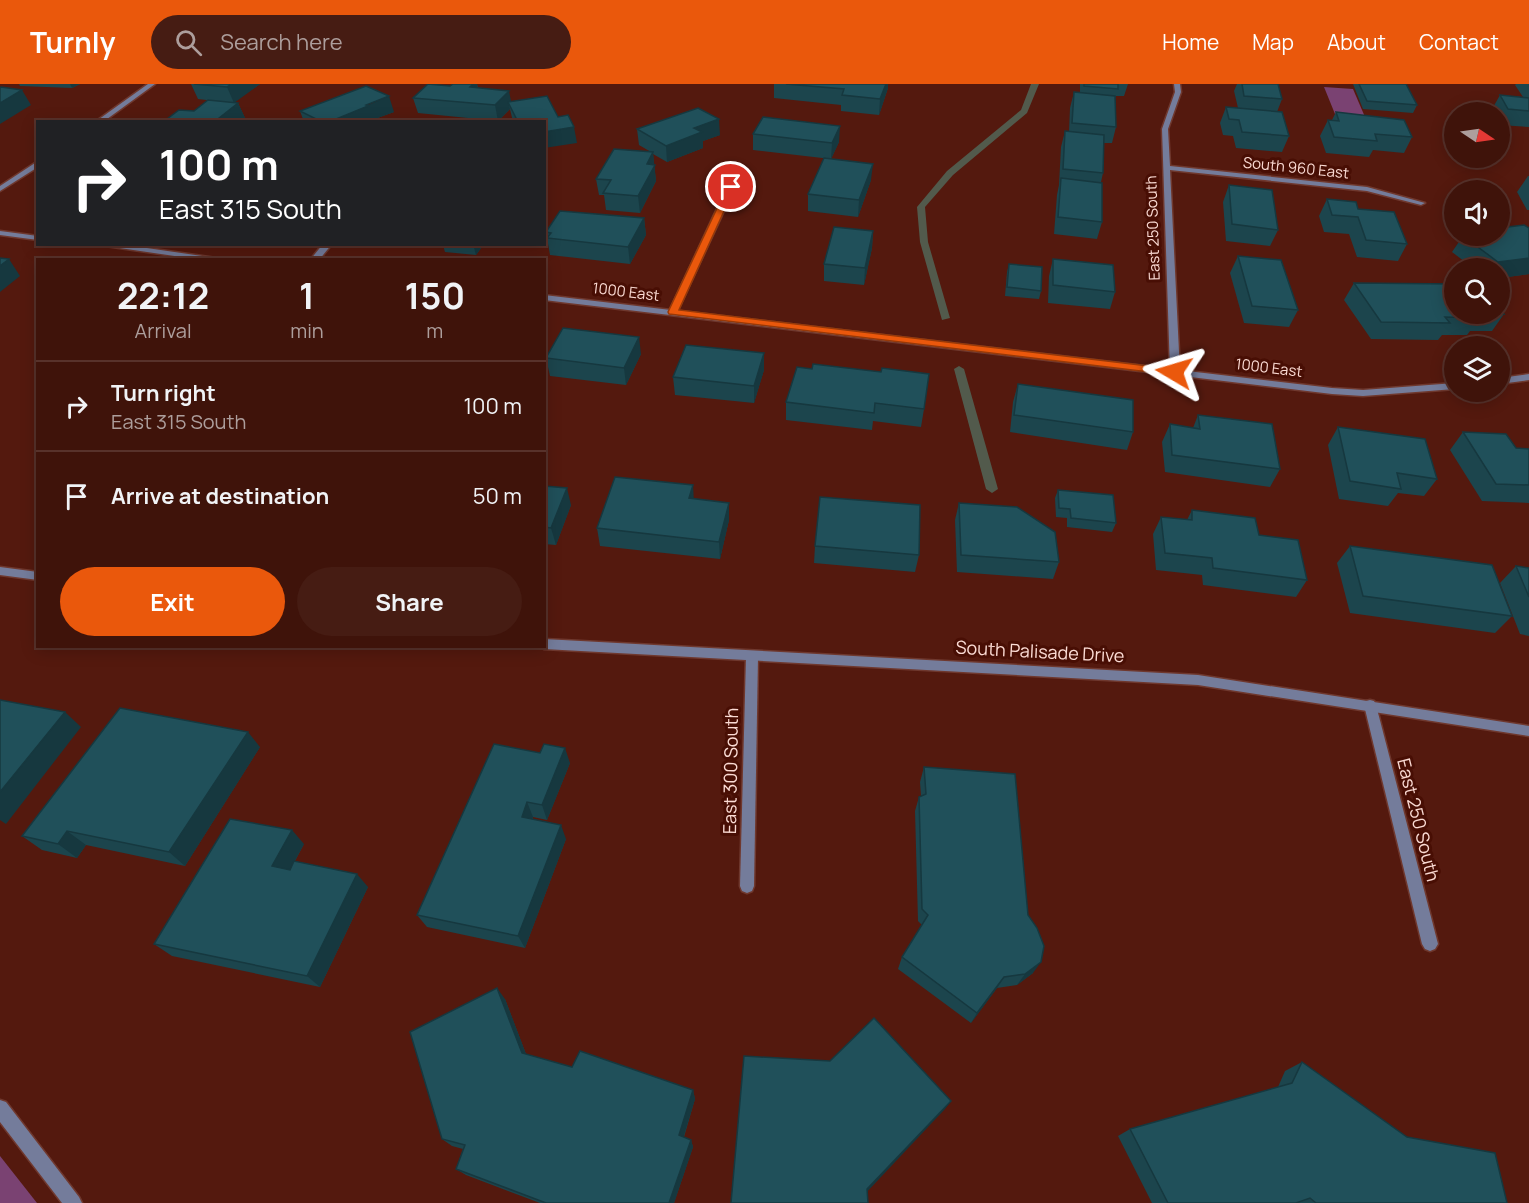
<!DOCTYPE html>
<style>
:root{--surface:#3f130a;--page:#461c13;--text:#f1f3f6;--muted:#ad9e9c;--line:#58322b;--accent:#ea580c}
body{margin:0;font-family:Manrope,sans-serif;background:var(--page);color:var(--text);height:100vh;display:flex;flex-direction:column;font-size:22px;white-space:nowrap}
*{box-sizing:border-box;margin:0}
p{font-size:20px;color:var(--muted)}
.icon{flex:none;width:33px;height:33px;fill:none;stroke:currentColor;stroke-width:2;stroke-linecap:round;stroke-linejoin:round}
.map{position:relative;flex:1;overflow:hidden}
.drawer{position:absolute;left:36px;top:174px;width:510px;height:390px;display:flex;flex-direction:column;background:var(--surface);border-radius:0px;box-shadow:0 3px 15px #0003,0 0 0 2px var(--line)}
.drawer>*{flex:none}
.guide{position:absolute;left:36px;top:36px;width:510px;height:126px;border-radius:0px;box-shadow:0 3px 15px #0003,0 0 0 2px var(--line);background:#202124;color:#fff;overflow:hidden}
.needle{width:39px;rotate:103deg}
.fabs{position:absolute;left:1444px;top:18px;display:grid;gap:12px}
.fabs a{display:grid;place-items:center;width:66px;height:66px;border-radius:50%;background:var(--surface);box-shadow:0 3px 15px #0003,0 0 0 2px var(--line);font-size:30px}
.pin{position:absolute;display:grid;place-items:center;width:51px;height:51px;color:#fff;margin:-26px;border:3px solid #fff;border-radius:50%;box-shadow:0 2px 6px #0007}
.me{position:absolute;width:66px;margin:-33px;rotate:277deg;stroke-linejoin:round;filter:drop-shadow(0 0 4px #0008)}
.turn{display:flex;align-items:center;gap:21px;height:126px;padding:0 24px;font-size:27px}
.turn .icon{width:78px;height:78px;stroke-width:2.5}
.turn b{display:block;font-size:42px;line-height:51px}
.eta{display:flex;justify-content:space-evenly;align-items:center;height:102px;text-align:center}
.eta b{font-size:36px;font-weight:700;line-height:42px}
.primary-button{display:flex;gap:12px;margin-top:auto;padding:12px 24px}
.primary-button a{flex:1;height:69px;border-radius:36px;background:var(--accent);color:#fff;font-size:24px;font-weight:700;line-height:69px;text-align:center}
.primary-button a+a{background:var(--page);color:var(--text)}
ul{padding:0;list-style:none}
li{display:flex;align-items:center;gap:18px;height:90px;padding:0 24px;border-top:2px solid var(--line)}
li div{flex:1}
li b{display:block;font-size:22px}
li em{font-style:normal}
header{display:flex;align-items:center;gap:36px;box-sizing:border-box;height:84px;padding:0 30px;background:var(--accent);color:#fff}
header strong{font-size:28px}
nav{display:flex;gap:33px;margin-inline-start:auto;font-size:21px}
.search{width:420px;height:54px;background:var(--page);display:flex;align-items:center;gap:15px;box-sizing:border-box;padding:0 21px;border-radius:33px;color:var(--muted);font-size:22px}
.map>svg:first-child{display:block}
.green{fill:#7a4272}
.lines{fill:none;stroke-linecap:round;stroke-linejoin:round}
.stream{fill:#525a4c;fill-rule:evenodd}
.minor-casing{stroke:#6f382e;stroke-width:3}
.tertiary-casing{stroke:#6f382e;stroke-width:3}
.minor{fill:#747c9b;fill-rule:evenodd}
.tertiary{fill:#747c9b;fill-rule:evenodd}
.wall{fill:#1c454d}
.shaded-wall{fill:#16383f}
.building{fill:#20505a;stroke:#16383f;stroke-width:1.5}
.route{fill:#ea580c;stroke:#983908;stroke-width:1.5}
.labels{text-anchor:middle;stroke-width:6;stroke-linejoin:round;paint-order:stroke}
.far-street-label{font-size:15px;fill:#fbdbd4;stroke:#480e04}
.street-label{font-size:18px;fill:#fbdbd4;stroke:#480e04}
</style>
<header>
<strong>Turnly</strong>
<div class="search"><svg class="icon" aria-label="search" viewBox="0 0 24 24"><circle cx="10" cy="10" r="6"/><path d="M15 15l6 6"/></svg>Search here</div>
<nav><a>Home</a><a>Map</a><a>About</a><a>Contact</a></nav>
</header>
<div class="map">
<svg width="1529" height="1119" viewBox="0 0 1529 1119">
<rect width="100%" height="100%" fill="#54190e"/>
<g class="green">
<polygon points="1324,3 1353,5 1365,33 1335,30"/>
<polygon points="0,1072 37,1119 0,1119"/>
</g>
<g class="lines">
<g class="stream">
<polygon points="1031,0 1039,0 1027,29 953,91 925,123 928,158 950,234 942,236 920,158 917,123 947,87 1021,26"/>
<polygon points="959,282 964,285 998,405 992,409 986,405 954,285"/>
</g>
<g class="minor-casing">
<g id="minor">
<polygon points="1174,0 1180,0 1181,8 1168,45 1170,82 1367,103 1425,119 1421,121 1367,107 1170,86 1180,288 1175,291 1170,288 1162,45 1175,8"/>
<polygon points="728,101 735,103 677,228 670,230 669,228"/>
<polygon points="323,160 332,160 319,176 310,176"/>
<polygon points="752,568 756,570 758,573 754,802 752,807 747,809 742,807 740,802 746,573 748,570"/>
<polygon points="1370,616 1374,617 1376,621 1438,860 1435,865 1430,867 1425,865 1422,860 1364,621 1366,617"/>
<polygon points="0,1016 6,1018 79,1113 82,1119 62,1119 0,1038"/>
</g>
</g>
<g class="tertiary-casing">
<g id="tertiary">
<polygon points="148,0 155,0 103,38 95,38"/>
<polygon points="38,77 38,83 0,107 0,102"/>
<polygon points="0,147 38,152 38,156 0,151"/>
<polygon points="92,160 119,160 230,176 202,176"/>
<polygon points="544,211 1332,304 1363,306 1455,299 1455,305 1363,312 1332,310 544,216"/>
<polygon points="1529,290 1529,296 1500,300 1500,294"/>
<polygon points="0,483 38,488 38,496 0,491"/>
<polygon points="544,555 1198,591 1529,642 1529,652 1198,601 544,565 539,562 544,562"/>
</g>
</g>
<use href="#minor" class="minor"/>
<use href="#tertiary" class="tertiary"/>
</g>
<g class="wall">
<polygon points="19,0 80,0 72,4 20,2"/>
<polygon points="191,0 260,0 234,18 238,19 245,34 194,27 215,17 198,15"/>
<polygon points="453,0 477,0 478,4 511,18 558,33 577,59 544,38 513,38 510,25 498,37 418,29 413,14 450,2"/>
<polygon points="774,0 888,0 888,4 879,31 841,27 841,21 774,14"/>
<polygon points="1080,0 1128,0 1124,12 1116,12 1115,15 1116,43 1112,59 1104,59 1103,89 1101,98 1102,138 1097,155 1054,150 1057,111 1059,101 1061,63 1065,47 1069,48 1070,24 1074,8 1080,9"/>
<polygon points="1237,0 1278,0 1282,15 1277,28 1289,52 1282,68 1236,64 1233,52 1223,51 1220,39 1226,23 1238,24 1234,7"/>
<polygon points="1353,0 1406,0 1417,21 1413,29 1363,25"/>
<polygon points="1516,0 1529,0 1529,43 1500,41 1500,28 1492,28 1491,27 1500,11 1523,13 1515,1"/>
<polygon points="300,27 394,28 372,36 373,38 304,38"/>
<polygon points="1336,28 1412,53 1404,69 1373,66 1369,73 1326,69 1320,52 1328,36 1332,36"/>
<polygon points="637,45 720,51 703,57 703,64 667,78 653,70 656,97 640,129 606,126 604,111 599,111 596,95 651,68 639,61"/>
<polygon points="753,50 839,58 831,75 753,66"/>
<polygon points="1528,92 1529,92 1529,126 1527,126 1517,108"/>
<polygon points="871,96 858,133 808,127 808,110"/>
<polygon points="1229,101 1278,146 1270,162 1226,157 1223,118"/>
<polygon points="1327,115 1358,125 1407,160 1398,177 1357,173 1349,150 1324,148 1319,132"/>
<polygon points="644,134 646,151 630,180 550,171 546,148"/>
<polygon points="873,147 872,164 864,201 824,197 824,180"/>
<polygon points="1463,152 1529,190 1500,194 1500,184 1473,184 1452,168"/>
<polygon points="441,160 484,160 476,171 445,168 443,161"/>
<polygon points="1238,172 1298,226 1289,243 1244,239 1230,189"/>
<polygon points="1053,175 1115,208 1110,225 1048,219 1049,192"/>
<polygon points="1009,180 1041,207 1039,215 1005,212 1007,188"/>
<polygon points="1354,199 1455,230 1504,230 1492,247 1470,247 1467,251 1442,251 1438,256 1371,255 1344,216"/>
<polygon points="641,270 626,301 550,292 546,274"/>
<polygon points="797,283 924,325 921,343 873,337 872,346 786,336 786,318"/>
<polygon points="764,286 754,319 675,311 673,293"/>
<polygon points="1018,300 1133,348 1127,366 1010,348 1013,318"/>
<polygon points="1198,331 1280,385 1270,403 1165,388 1162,358 1170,340 1193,344"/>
<polygon points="1338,343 1437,395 1424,412 1398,409 1388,422 1339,415 1328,361"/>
<polygon points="1463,348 1516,364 1529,365 1529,419 1482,417 1450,366"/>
<polygon points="544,402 571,421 556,461 544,460"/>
<polygon points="1058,406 1116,439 1112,448 1067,443 1067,434 1056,433 1055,414"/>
<polygon points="959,419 1059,478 1053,495 957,488 955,436"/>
<polygon points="1192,426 1259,451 1307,496 1296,513 1203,501 1202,491 1156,486 1153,450 1161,433 1187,436"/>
<polygon points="729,436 720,475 600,462 597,444"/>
<polygon points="815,462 919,471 915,488 814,479"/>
<polygon points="1350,462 1512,532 1495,549 1350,529 1337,479"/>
<polygon points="1516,482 1529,484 1529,552 1520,550 1500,499"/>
<polygon points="494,660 570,679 547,736 533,733 533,735 566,755 525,864 427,843 417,831"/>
<polygon points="260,663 185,782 86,761 77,774 42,766 22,752"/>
<polygon points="924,683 1033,889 1017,901 997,904 971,939 898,885 902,873 922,841 918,837 915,727 919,713 921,712 920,698"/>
<polygon points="304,760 295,777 368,803 320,903 172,872 154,860"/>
<polygon points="505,915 526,970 572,983 693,1006 695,1015 684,1053 691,1056 693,1063 674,1119 540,1119 466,1091 456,1085 463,1065 452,1062 442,1055"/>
<polygon points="1302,978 1407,1053 1507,1119 1152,1119 1118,1052 1130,1045 1278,1003 1285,987"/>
</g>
<g class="shaded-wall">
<polygon points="70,0 80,0 72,4"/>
<polygon points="232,0 260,0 234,19 227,3"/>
<polygon points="473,0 477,0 479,13 470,3"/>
<polygon points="886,0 888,0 888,4 879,31 880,15"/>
<polygon points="22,6 31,21 0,40 0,19"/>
<polygon points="509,7 512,22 508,18 510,25 498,37 495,21"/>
<polygon points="389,12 394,28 372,36 373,38 329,38"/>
<polygon points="238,19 245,34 241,38 214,38"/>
<polygon points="719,35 720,51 703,57 703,64 667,78 666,62 694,44"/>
<polygon points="840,42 839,58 831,75 832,59"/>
<polygon points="574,43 577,59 544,64 544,48"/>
<polygon points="653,68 656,97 640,129 638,112 647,80"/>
<polygon points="873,80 871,96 858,133 859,116"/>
<polygon points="644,134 646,151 630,180 628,163"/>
<polygon points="873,147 872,164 864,201 865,184"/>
<polygon points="473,160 484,160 476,171"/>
<polygon points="1529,174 1529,190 1500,194 1500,184 1494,184 1498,178"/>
<polygon points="9,175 20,192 0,208 0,182"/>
<polygon points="639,253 641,270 626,301 624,284"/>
<polygon points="764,269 764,286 754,319 754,302"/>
<polygon points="693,401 694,418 689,414"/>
<polygon points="567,404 571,421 556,461 551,444"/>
<polygon points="729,419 729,436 720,475 719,458"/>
<polygon points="65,628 81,643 6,740 0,736 0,708"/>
<polygon points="248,648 260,663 185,782 169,768"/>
<polygon points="565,664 570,679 547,736 542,721"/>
<polygon points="527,718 533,733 528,747 522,733"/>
<polygon points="561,741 566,755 525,864 518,852"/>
<polygon points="292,746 304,760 285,795 272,782"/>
<polygon points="67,747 86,761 77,774 58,760"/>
<polygon points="357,790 368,803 320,903 307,892"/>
<polygon points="1041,878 1033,889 1017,901 1025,890"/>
<polygon points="1004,893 997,904 971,939 977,929"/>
<polygon points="497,904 505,915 529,978 522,969"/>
<polygon points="693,1006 695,1015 682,1058 679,1051"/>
<polygon points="951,1017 945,1025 864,1111 867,1105"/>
<polygon points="691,1056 693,1063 674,1119 669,1119"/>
</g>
<g class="building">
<polygon points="194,0 232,0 227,3"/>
<polygon points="428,0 450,2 453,0 473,0 470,3 509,7 495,21 413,14"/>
<polygon points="786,0 886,0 880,15 842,11 844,5"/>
<polygon points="1084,0 1118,0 1118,5 1084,2"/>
<polygon points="1242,0 1278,0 1282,15 1244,12"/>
<polygon points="1359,0 1406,0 1417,21 1367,17"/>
<polygon points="366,2 389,12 366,21 368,22 329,38 322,38 300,27"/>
<polygon points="1,3 22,6 0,19 0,4"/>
<polygon points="1074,8 1115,12 1116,43 1072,39"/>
<polygon points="1500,11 1529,14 1529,27 1508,25"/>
<polygon points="547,12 558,33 568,31 574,43 544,48 544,38 518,38 508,18"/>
<polygon points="208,16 238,19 214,38 163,38 179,26 194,27"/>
<polygon points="1226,23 1282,28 1289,52 1242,48 1239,36 1229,35"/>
<polygon points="698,24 719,35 694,44 702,48 666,62 637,45"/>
<polygon points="1336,28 1404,36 1412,53 1375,50 1377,57 1334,53 1328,36 1339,37"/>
<polygon points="763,33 840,42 832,59 753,50"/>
<polygon points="1065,47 1104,51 1103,89 1063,85"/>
<polygon points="614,65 653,68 647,80 655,81 638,112 603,109 611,96 596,95"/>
<polygon points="824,74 873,80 859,116 808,110"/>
<polygon points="1061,94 1102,99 1102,138 1058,133"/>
<polygon points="1229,101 1272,106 1278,146 1232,140"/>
<polygon points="1327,115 1356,118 1358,125 1394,128 1407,160 1366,156 1358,133 1332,131"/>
<polygon points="560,127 644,134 628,163 547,154 551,149 546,148"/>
<polygon points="1524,141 1529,144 1529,174 1498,178 1463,152 1500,152 1500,144"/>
<polygon points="834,143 873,147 865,184 824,180"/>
<polygon points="1238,172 1281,176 1298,226 1252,222"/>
<polygon points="0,174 9,175 0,182"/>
<polygon points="1053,175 1113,181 1115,208 1053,201"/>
<polygon points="1009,180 1042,183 1041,207 1007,203"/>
<polygon points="1354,199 1455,200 1455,230 1500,230 1500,225 1504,230 1476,230 1479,234 1445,233 1450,239 1381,238"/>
<polygon points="563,244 639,253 624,284 546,274"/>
<polygon points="686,261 764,269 754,302 673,293"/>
<polygon points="813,280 881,288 882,284 929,290 924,325 875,319 874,329 786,318 797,283 812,285"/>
<polygon points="1018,300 1133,316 1133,348 1014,331"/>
<polygon points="1198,331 1272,340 1280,385 1172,371 1170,340 1200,345"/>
<polygon points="1338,343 1425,355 1437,395 1397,389 1401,405 1350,397"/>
<polygon points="1463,348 1506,350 1516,364 1529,365 1529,401 1496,400"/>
<polygon points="615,393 693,401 689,414 729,419 719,458 597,444"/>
<polygon points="544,402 567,404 551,444 544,443"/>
<polygon points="1058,406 1113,411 1116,439 1071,434 1070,425 1059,424"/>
<polygon points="820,413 920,421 919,471 815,462"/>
<polygon points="959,419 1017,423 1055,448 1059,478 961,471"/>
<polygon points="1192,426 1255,434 1259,451 1298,456 1307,496 1213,484 1212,474 1165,469 1161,433 1192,436"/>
<polygon points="1350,462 1492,481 1512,532 1363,512"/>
<polygon points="1516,482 1529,484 1529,513"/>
<polygon points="0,616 65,628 0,708"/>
<polygon points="120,624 248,648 169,768 67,747 58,760 22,752"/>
<polygon points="494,660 540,669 544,660 565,664 542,721 527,718 522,733 561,741 518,852 417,831"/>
<polygon points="924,683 1015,690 1028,831 1037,844 1044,862 1041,878 1025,890 1004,893 977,929 902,873 928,831 922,825 919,713 926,710"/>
<polygon points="230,735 292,746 272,782 290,786 294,777 357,790 307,892 154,860"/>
<polygon points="497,904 522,969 572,983 580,967 693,1006 679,1051 691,1056 669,1119 546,1119 456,1085 465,1061 442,1055 410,948"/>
<polygon points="874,934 951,1017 867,1105 868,1119 731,1119 744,972 830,977"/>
<polygon points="1302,978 1407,1053 1495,1069 1507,1119 1316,1119 1310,1114 1296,1119 1168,1119 1130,1045 1292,999"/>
</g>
<polygon class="route" points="728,101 735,103 679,226 1174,285 1180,288 1174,291 669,230 668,228"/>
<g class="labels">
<g class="far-street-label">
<text transform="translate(1296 84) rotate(6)" y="5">South 960 East</text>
<text transform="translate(1153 144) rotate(-92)" y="5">East 250 South</text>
<text transform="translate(626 208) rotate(7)" y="5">1000 East</text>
<text transform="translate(1269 284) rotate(7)" y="5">1000 East</text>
</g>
<g class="street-label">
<text transform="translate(1040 568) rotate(3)" y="6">South Palisade Drive</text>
<text transform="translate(731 687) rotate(-89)" y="6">East 300 South</text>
<text transform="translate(1418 736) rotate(76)" y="6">East 250 South</text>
</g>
</g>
</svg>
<div class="fabs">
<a><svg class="needle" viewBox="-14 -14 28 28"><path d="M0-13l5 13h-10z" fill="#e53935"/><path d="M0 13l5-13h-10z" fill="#ad9e9c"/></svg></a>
<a><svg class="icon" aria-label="sound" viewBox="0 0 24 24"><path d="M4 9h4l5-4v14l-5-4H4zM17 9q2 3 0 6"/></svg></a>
<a><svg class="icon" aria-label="search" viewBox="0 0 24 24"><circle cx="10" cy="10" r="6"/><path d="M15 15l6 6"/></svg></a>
<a><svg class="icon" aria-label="layers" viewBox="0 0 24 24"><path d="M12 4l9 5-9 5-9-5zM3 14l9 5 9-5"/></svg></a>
</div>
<div class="pin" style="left:731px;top:103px;background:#d93025"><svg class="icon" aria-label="arrive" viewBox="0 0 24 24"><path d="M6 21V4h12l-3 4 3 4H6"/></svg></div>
<svg class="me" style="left:1174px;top:288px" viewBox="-20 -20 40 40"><path d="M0-17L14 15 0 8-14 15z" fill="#ea580c" stroke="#fff" stroke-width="4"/></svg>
<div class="guide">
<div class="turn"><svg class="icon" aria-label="right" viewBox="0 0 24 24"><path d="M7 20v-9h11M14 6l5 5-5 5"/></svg><div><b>100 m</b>East 315 South</div></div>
</div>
<section class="drawer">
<div class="eta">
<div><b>22:12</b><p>Arrival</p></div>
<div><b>1</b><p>min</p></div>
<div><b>150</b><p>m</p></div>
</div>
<ul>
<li><svg class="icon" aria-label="right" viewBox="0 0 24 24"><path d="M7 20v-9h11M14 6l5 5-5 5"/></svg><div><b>Turn right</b><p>East 315 South</p></div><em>100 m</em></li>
<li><svg class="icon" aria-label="arrive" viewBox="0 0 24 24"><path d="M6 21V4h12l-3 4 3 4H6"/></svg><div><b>Arrive at destination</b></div><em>50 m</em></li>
</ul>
<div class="primary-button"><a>Exit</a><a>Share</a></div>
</section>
</div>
